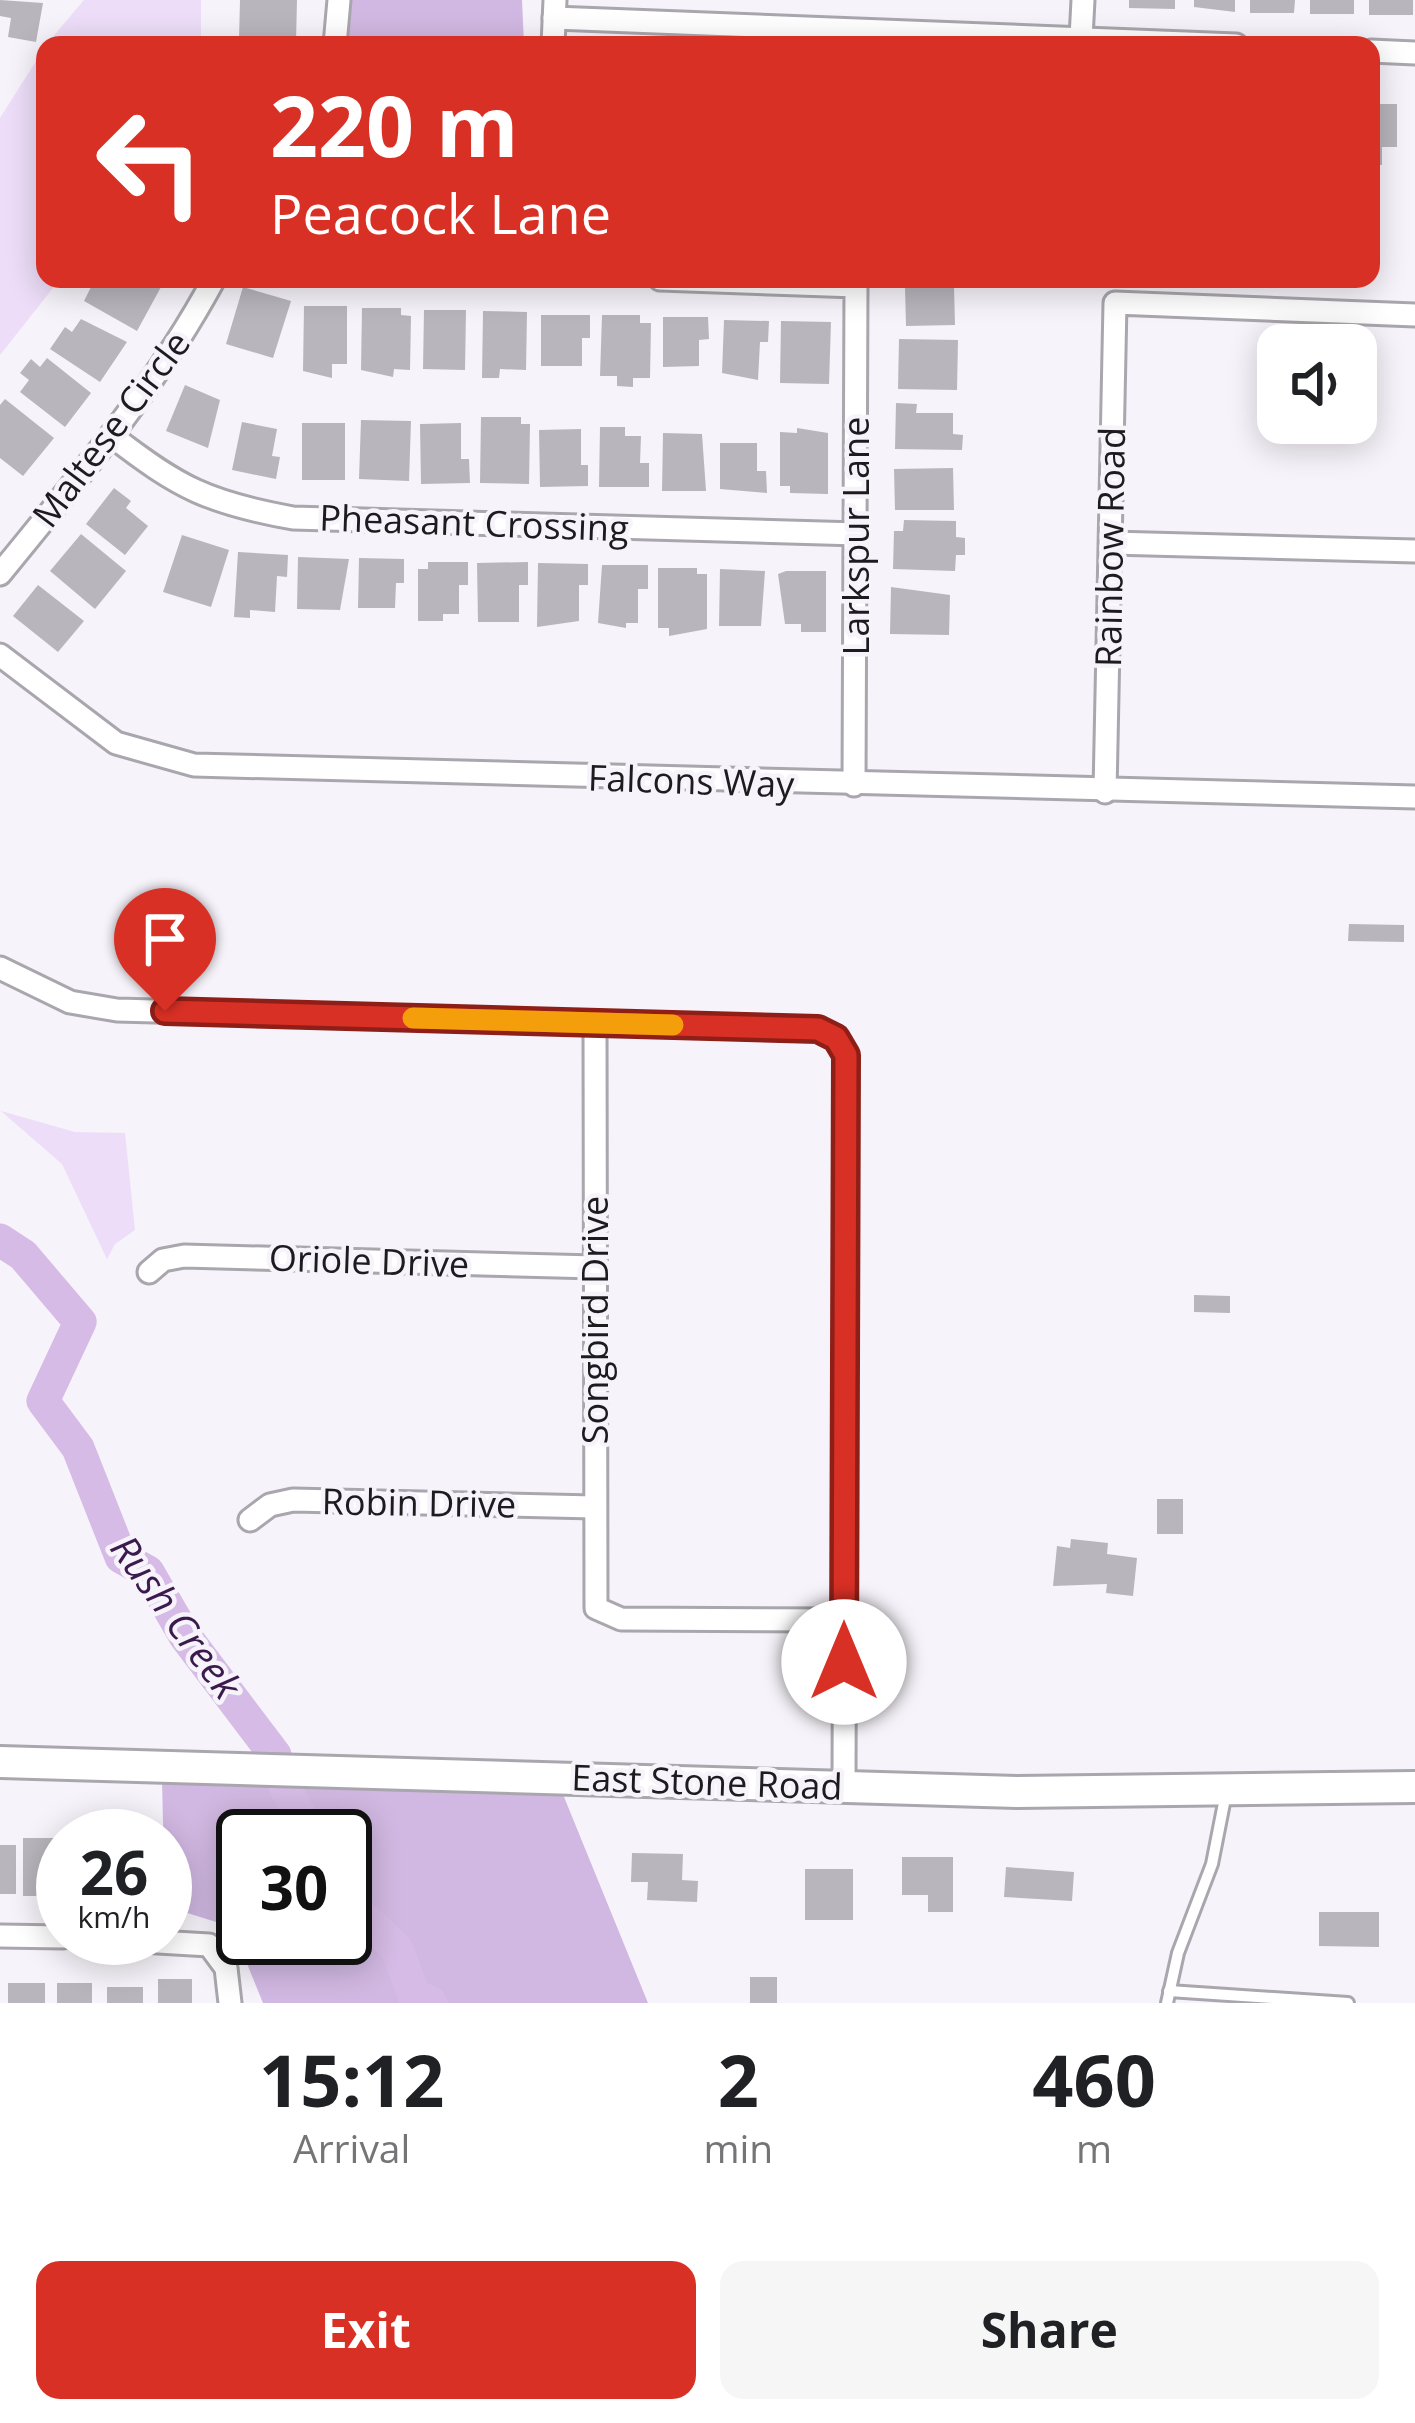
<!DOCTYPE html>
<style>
:root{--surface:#fff;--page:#f6f6f6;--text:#202124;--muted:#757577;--accent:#d93025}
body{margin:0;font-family:"Open Sans",sans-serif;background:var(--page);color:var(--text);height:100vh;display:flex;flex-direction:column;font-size:45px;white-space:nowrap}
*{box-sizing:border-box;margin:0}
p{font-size:39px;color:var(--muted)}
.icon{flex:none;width:66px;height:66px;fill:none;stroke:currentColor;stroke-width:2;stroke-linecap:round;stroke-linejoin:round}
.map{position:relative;height:2003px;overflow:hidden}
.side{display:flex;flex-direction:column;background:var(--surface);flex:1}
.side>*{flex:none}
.hud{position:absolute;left:36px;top:36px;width:1344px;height:252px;border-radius:24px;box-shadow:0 6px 30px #0003;background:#d93025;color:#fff;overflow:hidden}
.controls{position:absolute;left:1257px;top:324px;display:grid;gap:24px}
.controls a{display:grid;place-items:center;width:120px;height:120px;border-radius:24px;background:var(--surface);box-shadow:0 6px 30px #0003;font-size:60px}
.speed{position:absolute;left:36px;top:1809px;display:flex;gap:24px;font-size:60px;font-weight:700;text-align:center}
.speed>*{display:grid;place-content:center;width:156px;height:156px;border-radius:50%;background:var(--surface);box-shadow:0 6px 30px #0003;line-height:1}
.speed small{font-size:30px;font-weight:400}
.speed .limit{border:6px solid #111;border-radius:18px;background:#fff;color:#111}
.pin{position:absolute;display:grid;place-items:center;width:102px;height:102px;color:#fff;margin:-123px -51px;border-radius:50% 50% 50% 0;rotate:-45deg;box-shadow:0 0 12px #0007}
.pin .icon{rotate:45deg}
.me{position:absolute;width:132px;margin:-66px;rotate:0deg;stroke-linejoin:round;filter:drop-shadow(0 0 9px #0008)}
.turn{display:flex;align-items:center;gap:42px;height:252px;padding:0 36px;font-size:54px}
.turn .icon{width:156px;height:156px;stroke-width:2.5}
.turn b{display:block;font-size:84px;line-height:102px}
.eta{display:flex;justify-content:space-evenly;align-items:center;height:204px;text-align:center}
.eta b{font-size:72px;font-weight:700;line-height:84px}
.cta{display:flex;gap:24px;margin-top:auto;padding:24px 36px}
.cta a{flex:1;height:138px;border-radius:24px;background:var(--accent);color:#fff;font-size:48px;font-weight:700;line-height:138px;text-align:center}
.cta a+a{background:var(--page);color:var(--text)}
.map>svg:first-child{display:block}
.green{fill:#edddf8}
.forest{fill:#d1b8e2;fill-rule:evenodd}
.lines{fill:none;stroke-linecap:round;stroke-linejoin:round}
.river{stroke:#d5bbe5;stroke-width:33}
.building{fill:#b9b5bc}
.lane-casing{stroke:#aaa6ad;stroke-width:16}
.street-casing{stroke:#aaa6ad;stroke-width:27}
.secondary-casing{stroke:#aaa6ad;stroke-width:36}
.lane{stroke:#fff;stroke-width:10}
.street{stroke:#fff;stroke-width:21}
.secondary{stroke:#fff;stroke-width:30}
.route-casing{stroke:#8d1f18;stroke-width:30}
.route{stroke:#d93025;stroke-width:21}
.slow{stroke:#f59e0b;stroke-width:21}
.labels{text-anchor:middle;stroke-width:9;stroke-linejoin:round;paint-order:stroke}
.street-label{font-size:36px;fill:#1d1b1e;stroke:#f7f3fa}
.water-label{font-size:39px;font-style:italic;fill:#3b1a4d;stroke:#f7f3fa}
</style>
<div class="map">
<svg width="1415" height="2003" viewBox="0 0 1415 2003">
<rect width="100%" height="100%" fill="#f7f3fa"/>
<g class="green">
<polygon points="84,0 201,0 201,45 46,45"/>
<polygon points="45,47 45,279 60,279 0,355 0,118"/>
<polygon points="1,1111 75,1132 125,1133 135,1230 115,1244 107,1259 62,1164"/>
</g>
<g class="forest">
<polygon points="345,0 522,0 524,45 344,45"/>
<path d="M162,1781L562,1792L648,2003H263L232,1927L165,1906ZM243,1836H345V1938H243Z"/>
</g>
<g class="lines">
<g class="river">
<polyline points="0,1240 23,1255 80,1322 43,1401 78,1448 121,1557 148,1572 185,1636 275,1755"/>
<polyline points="285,1787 310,1836"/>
<polyline points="345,1900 397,1949 414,1995 431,2003"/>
</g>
</g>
<g class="building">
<polygon points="0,0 43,3 36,42 8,37 11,18 0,16"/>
<polygon points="240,0 297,0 296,42 239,40"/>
<polygon points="1129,0 1175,0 1175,9 1129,8"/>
<polygon points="1194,0 1235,0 1235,12 1194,7"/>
<polygon points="1250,0 1295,0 1294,13 1250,13"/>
<rect x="1310" y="0" width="44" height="14"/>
<rect x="1369" y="0" width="44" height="15"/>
<polygon points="1371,104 1397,104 1397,147 1382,147 1382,165 1371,165"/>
<polygon points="81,279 147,279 161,287 137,331 84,301 92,285"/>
<polygon points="954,286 955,325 906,326 905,287"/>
<polygon points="243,287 291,301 273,358 226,344"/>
<polygon points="304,306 347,306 347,364 332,364 332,378 303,371"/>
<polygon points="362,308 401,308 401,315 411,316 410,370 394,369 393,377 361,370"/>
<polygon points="424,310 466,310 465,370 423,369"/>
<polygon points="483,311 527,312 526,370 500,369 499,378 482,378"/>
<polygon points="541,315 590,315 590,338 582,338 582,366 541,366"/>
<polygon points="602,315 640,315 640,323 651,323 650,378 633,378 633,387 617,386 617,376 600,376"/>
<polygon points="663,317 708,317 709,339 699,340 699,366 663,367"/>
<polygon points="81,319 127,342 100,382 50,349 65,327 72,332"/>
<polygon points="724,320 769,321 768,342 760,342 758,380 722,373"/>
<polygon points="781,321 831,322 829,384 780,383"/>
<polygon points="899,339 958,340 957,390 898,389"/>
<polygon points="47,358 91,393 65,427 20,392 29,380 20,373 31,359 40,367"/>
<polygon points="185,385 220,400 208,448 166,431"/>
<polygon points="5,399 54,438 23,476 0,458 0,405"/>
<polygon points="896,403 917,404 916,413 953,413 953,434 963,435 962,450 895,449"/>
<polygon points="481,417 521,417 521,424 530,424 529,484 480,483"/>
<polygon points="361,420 411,421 409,481 359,479"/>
<polygon points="242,422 277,429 272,456 280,457 276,479 232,470"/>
<rect x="302" y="423" width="43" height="57"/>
<polygon points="461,423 461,459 469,459 470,483 421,484 420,424"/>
<polygon points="600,427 625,427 625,436 641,436 640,463 649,463 649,487 599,487"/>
<polygon points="797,428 828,433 828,494 790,493 790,486 780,486 780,432 797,433"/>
<polygon points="581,429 581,465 588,465 588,486 540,487 539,430"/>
<polygon points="663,433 702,434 706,491 662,491"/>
<polygon points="720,443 757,443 757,471 766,471 767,493 720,489"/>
<polygon points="953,468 954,510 895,510 894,469"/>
<polygon points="114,488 131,501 126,508 148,526 125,555 86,524"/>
<polygon points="904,520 956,521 956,537 965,538 965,555 956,555 955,571 893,569 894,531 903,531"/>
<polygon points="81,534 126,571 95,609 50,571"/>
<polygon points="182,535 229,550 211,607 163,592"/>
<polygon points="238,552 288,555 287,577 277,576 275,612 250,610 250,618 234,617"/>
<polygon points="298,557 349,559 340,610 297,609"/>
<polygon points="359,558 404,559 404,583 396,583 395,608 358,608"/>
<polygon points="428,562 468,562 468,585 459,585 459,614 443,614 443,621 418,621 418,569 428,569"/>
<polygon points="528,562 528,585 519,585 519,622 478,622 477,563"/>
<polygon points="538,563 588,564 588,585 579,585 579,621 537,627"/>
<polygon points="602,565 648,565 648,589 638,589 638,623 626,623 626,628 598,623"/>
<polygon points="658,568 697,568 697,574 707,574 707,629 669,636 669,628 658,628"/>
<polygon points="720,569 765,571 761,626 719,626"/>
<polygon points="786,571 826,571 826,632 801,632 801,624 785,624 778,574"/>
<polygon points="38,585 84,621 58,652 13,616"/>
<polygon points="891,587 950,595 949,635 890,634"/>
<polygon points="1349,924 1404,925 1404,942 1348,941"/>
<polygon points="1194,1295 1230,1296 1230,1313 1194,1312"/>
<rect x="1157" y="1499" width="26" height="35"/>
<polygon points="1071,1539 1108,1543 1107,1554 1137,1558 1133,1596 1106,1593 1107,1584 1053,1586 1057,1546 1070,1548"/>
<rect x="23" y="1838" width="36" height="58"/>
<rect x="0" y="1845" width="16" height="49"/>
<polygon points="632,1853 683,1854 682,1880 698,1881 697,1902 647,1900 648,1882 631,1882"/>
<polygon points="902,1857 953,1857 953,1912 928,1912 928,1895 902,1895"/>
<polygon points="1006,1867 1074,1872 1072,1901 1004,1897"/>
<rect x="805" y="1869" width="48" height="51"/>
<polygon points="1319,1912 1379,1912 1379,1947 1319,1946"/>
<rect x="750" y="1977" width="27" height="26"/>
<rect x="158" y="1979" width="34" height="24"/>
<rect x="8" y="1983" width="37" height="20"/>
<rect x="57" y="1983" width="35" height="20"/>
<rect x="107" y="1987" width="36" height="16"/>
</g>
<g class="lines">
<g class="lane-casing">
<g id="lane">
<polyline points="1169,1991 1348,2003"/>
<polyline points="1167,2003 1178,1953 1212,1864 1226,1793"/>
</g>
</g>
<g class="street-casing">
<g id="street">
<polyline points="554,18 1236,45"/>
<polyline points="1081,38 1083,0"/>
<polyline points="335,45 339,0"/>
<polyline points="553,45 555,0"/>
<polyline points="1371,51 1415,53"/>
<polyline points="660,279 856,286 854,785"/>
<path d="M112,436C179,488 209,503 293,518L858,534"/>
<polyline points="1111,543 1415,551"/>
<path d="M0,574C77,479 156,387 214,279"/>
<polyline points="0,655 116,743 194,765 1415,797"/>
<polyline points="1105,792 1115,303 1415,315"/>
<polyline points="0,968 70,1002 117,1010 818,1029 836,1038 846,1055 844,1786"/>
<polyline points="595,1023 596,1608 621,1619 845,1620"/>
<polyline points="149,1272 163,1260 184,1256 595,1267"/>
<polyline points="250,1520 270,1505 293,1500 594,1507"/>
<polyline points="0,1936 63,1937"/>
<polyline points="90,1938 209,1945 226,1968 230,2003"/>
</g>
</g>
<g class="secondary-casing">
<polyline id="secondary" points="0,1762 1017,1792 1415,1787"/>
</g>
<use href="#lane" class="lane"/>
<use href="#street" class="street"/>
<use href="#secondary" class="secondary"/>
</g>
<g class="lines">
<g class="route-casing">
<polyline id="route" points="165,1011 818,1029 836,1038 846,1055 844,1662"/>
</g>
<use href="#route" class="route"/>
<polyline class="slow" points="413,1018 673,1025"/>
</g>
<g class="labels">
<g class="street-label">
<text transform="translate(111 429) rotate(-53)" y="13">Maltese Circle</text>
<text transform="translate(474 523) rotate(2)" y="13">Pheasant Crossing</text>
<text transform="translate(856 536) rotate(-90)" y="13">Larkspur Lane</text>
<text transform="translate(1110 547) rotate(-89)" y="13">Rainbow Road</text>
<text transform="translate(691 781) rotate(2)" y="13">Falcons Way</text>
<text transform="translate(369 1261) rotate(2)" y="13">Oriole Drive</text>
<text transform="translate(595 1320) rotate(-90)" y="13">Songbird Drive</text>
<text transform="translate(419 1503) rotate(1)" y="13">Robin Drive</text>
<text transform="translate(707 1782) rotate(2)" y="13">East Stone Road</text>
</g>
<g class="water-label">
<text transform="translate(176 1617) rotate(54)" y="14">Rush Creek</text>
</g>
</g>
</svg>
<div class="controls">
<a><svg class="icon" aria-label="sound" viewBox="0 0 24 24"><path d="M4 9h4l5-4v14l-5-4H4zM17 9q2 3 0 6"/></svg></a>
</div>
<div class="speed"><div>26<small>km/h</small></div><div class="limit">30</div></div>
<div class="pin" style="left:165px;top:1011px;background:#d93025"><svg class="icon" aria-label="arrive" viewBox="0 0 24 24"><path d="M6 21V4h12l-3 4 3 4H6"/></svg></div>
<svg class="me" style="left:844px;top:1662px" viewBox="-20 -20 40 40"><circle r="19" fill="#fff"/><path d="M0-13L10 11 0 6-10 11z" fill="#d93025"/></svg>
<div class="hud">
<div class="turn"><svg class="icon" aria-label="left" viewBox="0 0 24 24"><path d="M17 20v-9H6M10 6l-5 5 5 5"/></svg><div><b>220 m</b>Peacock Lane</div></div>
</div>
</div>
<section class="side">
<div class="eta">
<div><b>15:12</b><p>Arrival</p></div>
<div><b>2</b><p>min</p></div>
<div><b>460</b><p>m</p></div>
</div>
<div class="cta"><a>Exit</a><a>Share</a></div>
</section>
